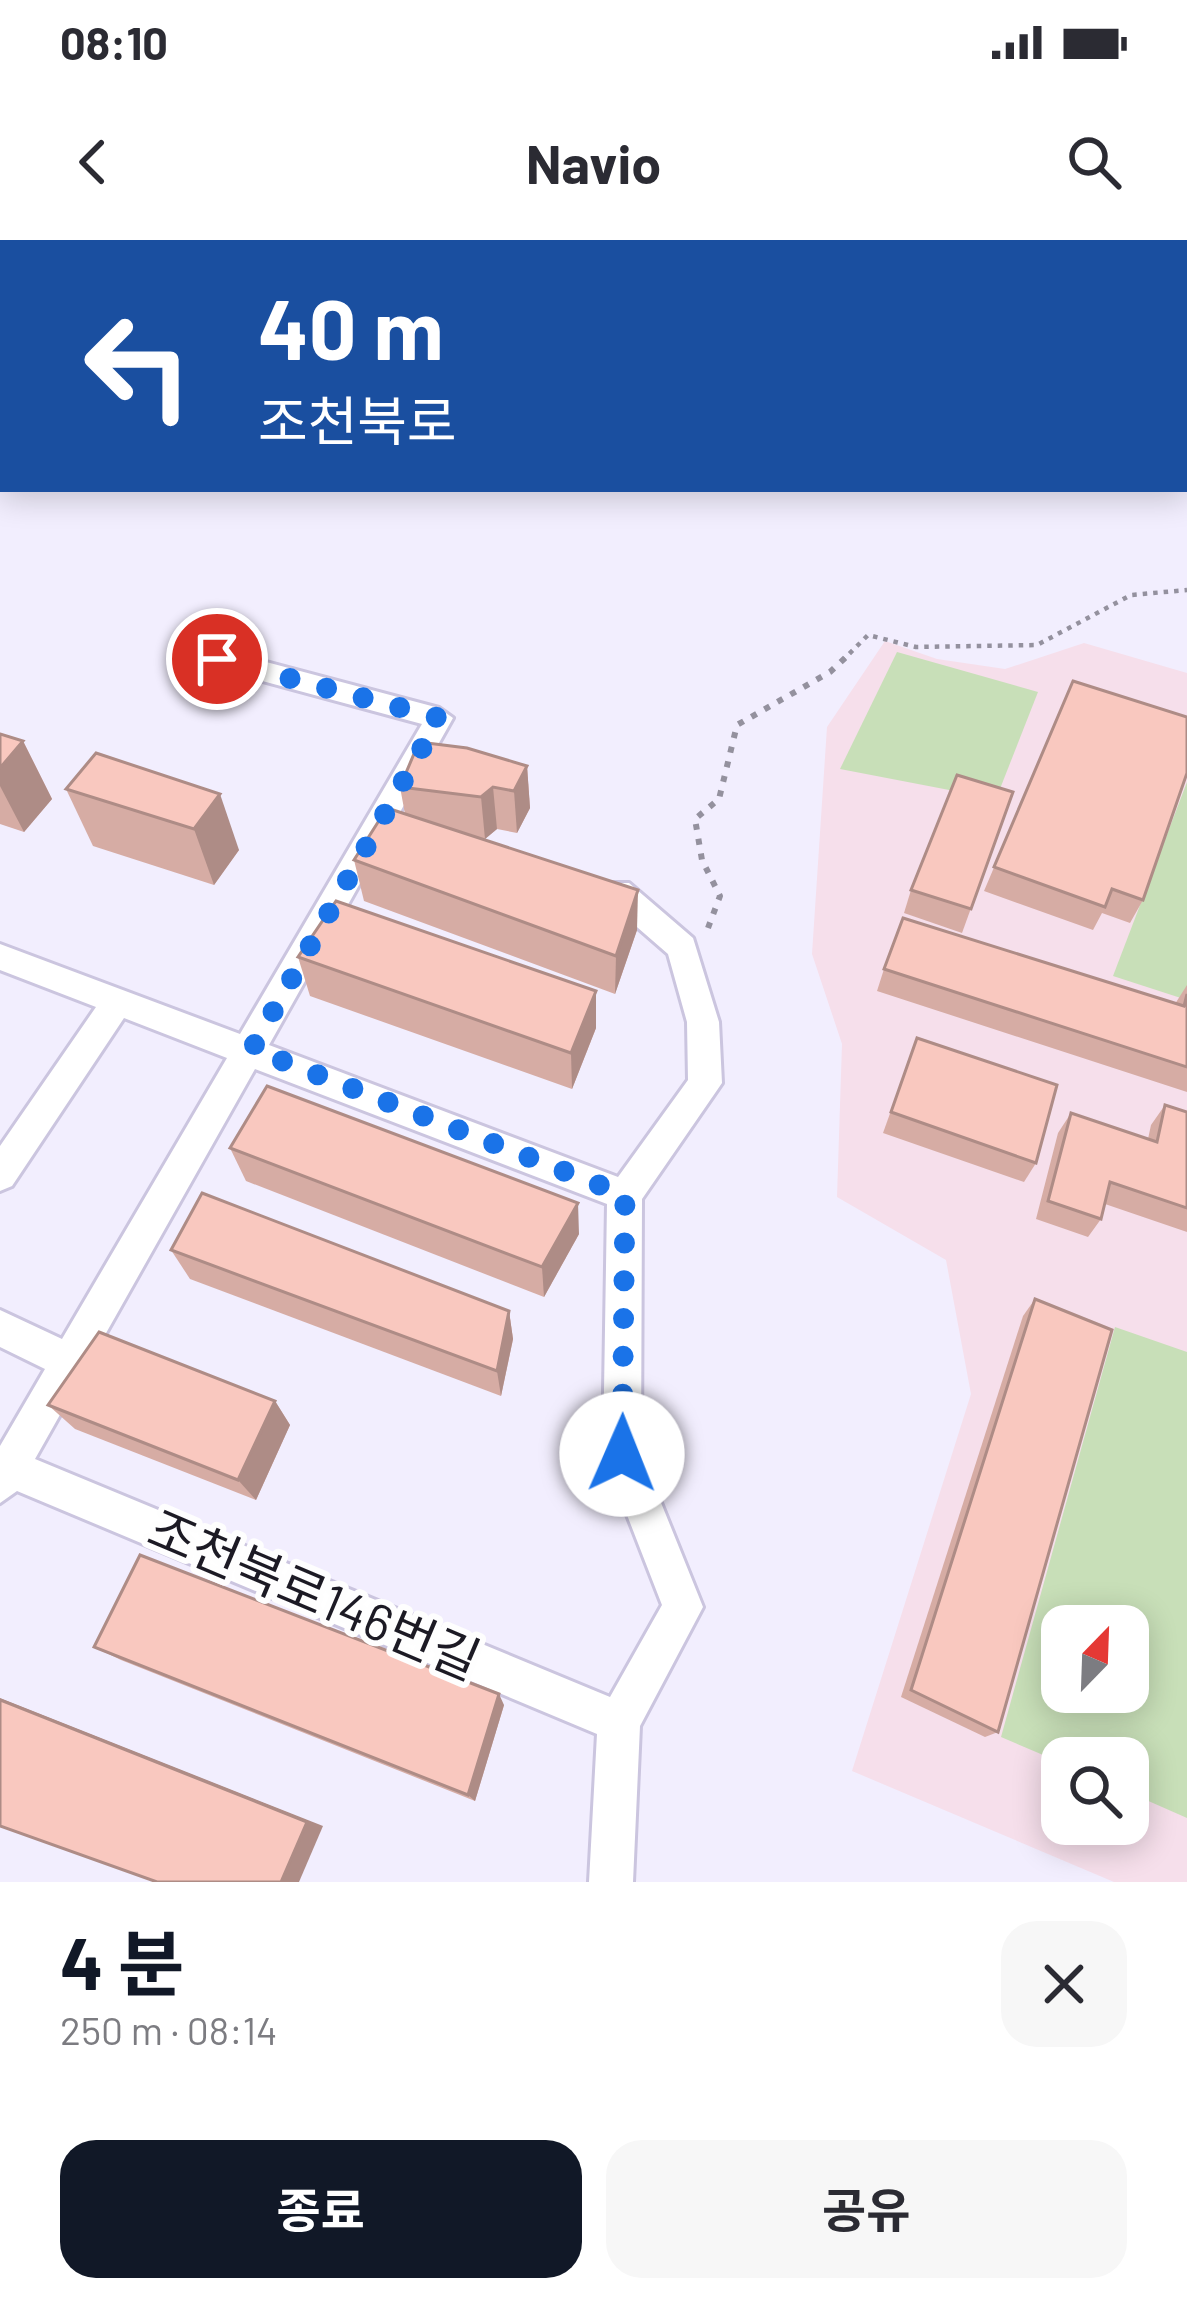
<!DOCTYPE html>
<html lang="ko">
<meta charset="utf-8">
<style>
:root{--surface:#fff;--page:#f7f7f7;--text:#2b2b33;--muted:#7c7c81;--accent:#111827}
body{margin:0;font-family:Barlow,"Noto Sans KR",sans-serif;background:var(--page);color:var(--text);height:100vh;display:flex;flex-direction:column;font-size:45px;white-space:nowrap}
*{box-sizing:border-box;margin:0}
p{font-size:39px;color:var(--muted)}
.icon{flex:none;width:66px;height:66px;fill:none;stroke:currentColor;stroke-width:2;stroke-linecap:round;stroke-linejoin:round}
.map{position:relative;height:1642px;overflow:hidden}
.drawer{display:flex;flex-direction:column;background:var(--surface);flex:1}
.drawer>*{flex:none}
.hud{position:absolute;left:0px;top:0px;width:1188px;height:252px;box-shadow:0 6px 30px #0003;background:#1a4fa0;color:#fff;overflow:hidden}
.needle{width:78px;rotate:23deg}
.buttons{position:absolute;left:1041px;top:1365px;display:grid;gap:24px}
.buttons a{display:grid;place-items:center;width:108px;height:108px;border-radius:24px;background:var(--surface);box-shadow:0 6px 30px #0003;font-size:60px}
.pin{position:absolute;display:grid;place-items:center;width:102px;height:102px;color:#fff;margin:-51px;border:6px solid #fff;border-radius:50%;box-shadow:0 3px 12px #0007}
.me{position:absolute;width:132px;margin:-66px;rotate:1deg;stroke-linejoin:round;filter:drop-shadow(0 0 9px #0008)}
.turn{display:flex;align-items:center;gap:42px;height:252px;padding:0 60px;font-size:54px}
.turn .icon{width:156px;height:156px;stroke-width:2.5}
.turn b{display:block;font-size:84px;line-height:102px}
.round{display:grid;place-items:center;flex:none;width:126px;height:126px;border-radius:36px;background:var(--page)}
.headline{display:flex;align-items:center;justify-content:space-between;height:204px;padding:0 60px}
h1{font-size:72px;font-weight:700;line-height:90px;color:var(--accent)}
.button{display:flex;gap:24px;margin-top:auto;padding:24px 60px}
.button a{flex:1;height:138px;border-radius:36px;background:var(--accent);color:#fff;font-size:48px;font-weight:700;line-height:138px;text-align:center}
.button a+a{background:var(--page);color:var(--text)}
.status{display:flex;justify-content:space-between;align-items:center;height:84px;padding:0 60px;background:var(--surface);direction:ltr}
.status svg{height:33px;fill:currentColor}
header{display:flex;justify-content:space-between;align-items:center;height:156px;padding:0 60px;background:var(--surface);font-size:54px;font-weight:700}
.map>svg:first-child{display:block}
.education{fill:#f6dfeb;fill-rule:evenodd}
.green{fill:#c8dfb8;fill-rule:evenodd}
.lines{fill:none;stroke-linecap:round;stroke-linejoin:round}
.street-casing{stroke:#cbc5df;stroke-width:6}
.path-far1{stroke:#94919e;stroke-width:4.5;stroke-dasharray:4.5 6;stroke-linecap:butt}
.path{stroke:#94919e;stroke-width:6;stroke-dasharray:6 9;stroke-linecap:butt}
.street{fill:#fff;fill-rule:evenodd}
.wall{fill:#d6aca4}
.shaded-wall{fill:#ae8c86}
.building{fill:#f9c8bf;stroke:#ae8c86;stroke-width:3}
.route{stroke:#1a73e8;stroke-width:21;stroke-dasharray:0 37.8}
.labels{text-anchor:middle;stroke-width:12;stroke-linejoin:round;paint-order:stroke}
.near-street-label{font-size:51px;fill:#1c1a24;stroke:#fefefe}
</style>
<div class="status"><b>08:10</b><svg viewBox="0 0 49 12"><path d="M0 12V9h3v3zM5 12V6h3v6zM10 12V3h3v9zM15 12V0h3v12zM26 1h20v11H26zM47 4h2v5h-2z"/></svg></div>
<header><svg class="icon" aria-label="back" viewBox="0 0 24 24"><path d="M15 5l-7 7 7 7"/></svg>Navio<svg class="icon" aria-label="search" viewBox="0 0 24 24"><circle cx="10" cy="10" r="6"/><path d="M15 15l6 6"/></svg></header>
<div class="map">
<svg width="1187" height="1642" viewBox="0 0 1187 1642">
<rect width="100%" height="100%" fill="#f2eefe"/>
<path class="education" d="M885,401L937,419L1005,429L1084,403L1187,433V1642H1114L852,1531L971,1154L946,1020L837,957L842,804L812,714L827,487ZM1062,1386H1128V1452H1062ZM1062,1518H1128V1584H1062Z"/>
<g class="green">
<polygon points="529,0 1187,0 1187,45 1185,3"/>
<polygon points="897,412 1038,452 996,559 840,529"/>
<polygon points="1187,542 1187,760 1113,736"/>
<path d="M1115,1087L1187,1112V1578L1128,1552V1518H1062V1523L1001,1497ZM1128,1386V1452H1062V1386Z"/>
</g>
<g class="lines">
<g class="street-casing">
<path id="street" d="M217,409L439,468L453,478L269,805L618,937L688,840L687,782L668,714L607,661L603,652L607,643H629L693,698L719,782L722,843L642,959L641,1213L703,1367L640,1486L633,1642H589L597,1494L17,1251L0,1263V1206L45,1129L0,1107V1070L62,1099L227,818L124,778L12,946L0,951V906L96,767L0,730V704L240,794L422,484L207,426V412ZM255,829L607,964L603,1213L662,1365L610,1457L35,1219Z"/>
</g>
<polyline class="path-far1" points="842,421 868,395 916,407 1037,405 1131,355 1187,350"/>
<polyline class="path" points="708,688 720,656 702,620 695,579 719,559 737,485 830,432 845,418"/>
<use href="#street" class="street"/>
</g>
<g class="wall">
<polygon points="1073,441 1143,660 1130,683 1102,673 1093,690 984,651"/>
<polygon points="0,494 23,501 52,559 24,592 0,584"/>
<polygon points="96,513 239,610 214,645 93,606 66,549"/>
<polygon points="527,526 530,568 517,593 497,589 485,599 637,690 615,754 364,661 354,620 405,574 400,547"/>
<polygon points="1013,552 962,693 904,673 911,650"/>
<polygon points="298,717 596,788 572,849 310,756"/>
<polygon points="884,729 1175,764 1187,745 1187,852 877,751"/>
<polygon points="917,798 1036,923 1024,942 883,893"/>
<polygon points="1165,865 1187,872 1187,992 1105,964 1101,979 1088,997 1036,979 1058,893 1071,873 1148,899 1151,885"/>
<polygon points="230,908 579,994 544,1057 246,941"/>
<polygon points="171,1010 509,1071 513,1099 501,1156 190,1039"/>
<polygon points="1035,1059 998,1492 985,1497 901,1457 1023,1076"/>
<polygon points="275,1161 290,1185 256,1260 75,1189 48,1165"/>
<polygon points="94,1407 504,1465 475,1561 121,1420"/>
</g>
<g class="shaded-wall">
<polygon points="23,501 52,559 24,592 0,546 0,528"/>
<polygon points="527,526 530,568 517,593 514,551"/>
<polygon points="493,547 497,589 485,599 481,557"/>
<polygon points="220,554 239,610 214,645 194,589"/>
<polygon points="638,650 637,690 615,754 616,716"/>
<polygon points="596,751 596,788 572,849 571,813"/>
<polygon points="578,963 579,994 544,1057 542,1027"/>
<polygon points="509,1071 513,1099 501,1156 497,1131"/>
<polygon points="275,1161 290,1185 256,1260 238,1240"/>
<polygon points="499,1454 504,1465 475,1561 468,1555"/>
<polygon points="0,1458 323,1586 299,1642 281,1642 0,1460"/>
</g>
<g class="building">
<polygon points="1073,441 1187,477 1187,533 1143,660 1112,649 1105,667 994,627"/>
<polygon points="0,494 23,501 0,528"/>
<polygon points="419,502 467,508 527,526 514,551 493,547 481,557 400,547"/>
<polygon points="96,513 220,554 194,589 66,549"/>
<polygon points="957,535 1013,552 971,669 911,650"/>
<polygon points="387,568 638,650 616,716 354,620"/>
<polygon points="336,661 596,751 571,813 298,717"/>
<polygon points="903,678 1184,766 1187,754 1187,827 884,729"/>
<polygon points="917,798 1057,845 1036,923 891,872"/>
<polygon points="267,846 578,963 542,1027 230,908"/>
<polygon points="1165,865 1187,872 1187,968 1110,942 1101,979 1048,961 1071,873 1157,902"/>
<polygon points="202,953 509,1071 497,1131 171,1010"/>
<polygon points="1035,1059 1112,1090 998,1492 911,1450"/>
<polygon points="99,1092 275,1161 238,1240 48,1165"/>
<polygon points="140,1315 499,1454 468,1555 94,1407"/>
<polygon points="0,1460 307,1582 281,1642 157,1642 0,1586"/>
</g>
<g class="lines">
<polyline class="route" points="217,419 439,478 252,809 625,955 622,1214"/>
</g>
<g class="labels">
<g class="near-street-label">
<text transform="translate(314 1355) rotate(23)" y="18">조천북로146번길</text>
</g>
</g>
</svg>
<div class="buttons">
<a><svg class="needle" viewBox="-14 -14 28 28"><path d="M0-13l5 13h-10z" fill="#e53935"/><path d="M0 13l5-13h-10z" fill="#7c7c81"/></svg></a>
<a><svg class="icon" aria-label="search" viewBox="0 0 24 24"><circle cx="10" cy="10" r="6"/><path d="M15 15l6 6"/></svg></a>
</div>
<div class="pin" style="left:217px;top:419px;background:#d93025"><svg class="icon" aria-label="arrive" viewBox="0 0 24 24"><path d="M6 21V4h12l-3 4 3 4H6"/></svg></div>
<svg class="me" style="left:622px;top:1214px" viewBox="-20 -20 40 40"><circle r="19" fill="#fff"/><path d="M0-13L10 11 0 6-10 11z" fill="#1a73e8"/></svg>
<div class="hud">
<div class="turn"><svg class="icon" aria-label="left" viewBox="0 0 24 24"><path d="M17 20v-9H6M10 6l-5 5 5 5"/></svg><div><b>40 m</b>조천북로</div></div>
</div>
</div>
<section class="drawer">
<div class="headline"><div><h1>4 분</h1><p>250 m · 08:14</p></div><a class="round"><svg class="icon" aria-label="close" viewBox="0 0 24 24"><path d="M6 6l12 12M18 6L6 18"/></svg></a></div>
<div class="button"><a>종료</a><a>공유</a></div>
</section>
